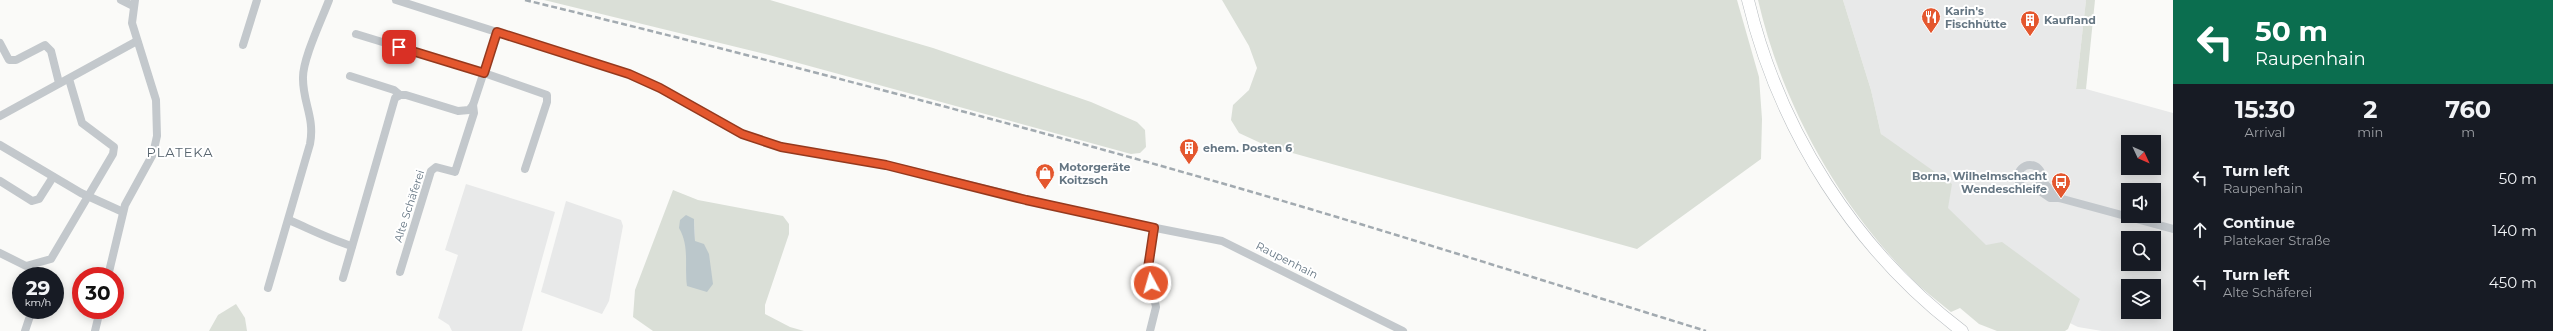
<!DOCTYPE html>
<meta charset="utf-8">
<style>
:root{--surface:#171b24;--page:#20242c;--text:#f1f3f6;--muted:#9ea1a6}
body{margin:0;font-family:Montserrat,sans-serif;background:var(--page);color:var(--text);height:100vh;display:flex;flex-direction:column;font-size:15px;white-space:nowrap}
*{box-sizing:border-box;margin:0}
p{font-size:13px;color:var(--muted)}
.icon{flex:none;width:22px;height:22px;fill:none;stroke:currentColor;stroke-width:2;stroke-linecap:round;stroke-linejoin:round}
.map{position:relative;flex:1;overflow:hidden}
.panel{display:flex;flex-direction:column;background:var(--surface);width:380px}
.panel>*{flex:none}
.guide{background:#0b6e4f;color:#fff;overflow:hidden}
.needle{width:26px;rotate:134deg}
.controls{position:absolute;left:2121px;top:135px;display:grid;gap:8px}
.controls a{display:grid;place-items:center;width:40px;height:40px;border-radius:0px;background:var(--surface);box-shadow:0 2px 10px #0003;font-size:20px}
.speed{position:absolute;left:12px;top:267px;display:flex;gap:8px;font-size:20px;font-weight:700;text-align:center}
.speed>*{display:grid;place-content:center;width:52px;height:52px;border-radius:50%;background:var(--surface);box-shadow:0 2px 10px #0003;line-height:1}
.speed small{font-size:10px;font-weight:400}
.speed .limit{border:6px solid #d22;background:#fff;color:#111}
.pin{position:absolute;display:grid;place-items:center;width:34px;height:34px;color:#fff;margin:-17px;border-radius:8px;box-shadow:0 2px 6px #0006}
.me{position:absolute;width:44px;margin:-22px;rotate:354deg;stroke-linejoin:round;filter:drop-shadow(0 0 3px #0008)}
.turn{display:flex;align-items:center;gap:14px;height:84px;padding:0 16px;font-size:18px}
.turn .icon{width:52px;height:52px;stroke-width:2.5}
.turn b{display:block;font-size:28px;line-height:34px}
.eta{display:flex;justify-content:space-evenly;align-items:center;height:68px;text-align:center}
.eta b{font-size:24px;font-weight:700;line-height:28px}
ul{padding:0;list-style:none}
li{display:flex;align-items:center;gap:12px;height:52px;padding:0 16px}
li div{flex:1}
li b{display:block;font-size:15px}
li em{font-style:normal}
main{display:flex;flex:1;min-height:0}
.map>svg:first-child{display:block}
.built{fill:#e8e9e9;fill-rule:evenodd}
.green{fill:#dadfd7;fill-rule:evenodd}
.water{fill:#bbc7cb}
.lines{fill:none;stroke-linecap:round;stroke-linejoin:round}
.primary-casing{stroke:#b5babe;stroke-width:13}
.street{stroke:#c3c8cc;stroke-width:8}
.primary{stroke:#fff;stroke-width:12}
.rail{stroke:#a2aab0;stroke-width:2.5;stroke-dasharray:6 3;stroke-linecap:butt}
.route-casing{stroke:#94391e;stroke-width:10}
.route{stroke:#e4572e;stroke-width:7}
.labels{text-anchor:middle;stroke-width:4;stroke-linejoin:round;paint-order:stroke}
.poi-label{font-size:11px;font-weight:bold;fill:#657683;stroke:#fff;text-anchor:start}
.street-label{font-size:11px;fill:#657683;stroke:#fff}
.quarter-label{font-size:13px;letter-spacing:1px;fill:#57646e;stroke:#fff}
</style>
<main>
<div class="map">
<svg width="2173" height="331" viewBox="0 0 2173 331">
<rect width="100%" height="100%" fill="#fafaf8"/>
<g class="built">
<path d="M1843,0H2086L2076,89H2086L2173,113V331H2102L2078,327L1997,288L1881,134L1871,90ZM2128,142H2154V168H2128ZM2128,190H2154V216H2128ZM2128,238H2154V264H2128ZM2128,286H2154V312H2128Z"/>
<polygon points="466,184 555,212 522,331 452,331 449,325 438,318 458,255 445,250"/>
<polygon points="566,201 621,220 623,226 609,301 602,314 541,292"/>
</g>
<g class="green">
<polygon points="544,0 770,0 933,48 1091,102 1137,122 1145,130 1146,147 1140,153 1131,154 769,55"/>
<polygon points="1222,0 1737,0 1759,77 1762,119 1761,159 1637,249 1267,146 1239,133 1231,120 1233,105 1249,90 1257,68 1249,46"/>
<path d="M1758,0H1843L1871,90L1881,134L1952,184L1948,208L1986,245L2002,242L2080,299L2068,329L2065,331H1997L1979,324L1960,308L1951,312C1938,301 1924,291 1912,279C1837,203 1782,104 1758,0Z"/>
<polygon points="2086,0 2095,0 2086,89 2076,89"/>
<path d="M673,190L698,200L783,216L789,224V234L765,305V314L790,327L804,331H653L633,317L635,290ZM694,219L695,241L686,278L687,249L684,237Z"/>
<polygon points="236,304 245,318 247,331 209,331 218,315"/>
</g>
<path class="water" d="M686,215L694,219L695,241L704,244L709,254L713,284L707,292L687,286C684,265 690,247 679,228L680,220Z"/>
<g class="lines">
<g class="primary-casing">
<path id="primary" d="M1748,0C1779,130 1855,250 1962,331"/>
</g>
<g class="street">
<polyline points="121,0 133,6"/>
<polyline points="396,0 629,74 660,88 741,134 781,147 887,165 1100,217 1222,241 1403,331"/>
<polyline points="356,34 484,73 547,95 547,102 525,169"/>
<polyline points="0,43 9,60 16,60 45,45 51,51 59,83"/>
<polyline points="243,45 257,0"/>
<polyline points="350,76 394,90 400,95"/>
<polyline points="0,116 137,41"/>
<polyline points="0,145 81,193 123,212"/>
<circle cx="2030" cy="177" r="12"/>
<polyline points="2041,180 2059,198"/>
<polyline points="0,181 32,201 39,199 53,177"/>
<polyline points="2034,187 2050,198 2059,198 2173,229"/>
<path d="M289,220C310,229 329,239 352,246"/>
<polyline points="0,253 26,266 51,259 113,154 114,147 82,123 69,79"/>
<polyline points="400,272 431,171 436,167 455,172 474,113 473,105"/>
<polyline points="108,276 125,205 153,154 157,136 156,100 132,23 135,0"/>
<polyline points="343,278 395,98 400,95 406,95 458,111 469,110 473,105 497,32"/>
<path d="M268,288L310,144C315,118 303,103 303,79C302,60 322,19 329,0"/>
<polyline points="25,331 32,310"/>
<polyline points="95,331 100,310"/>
<polyline points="1150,331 1156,307 1148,268 1154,228"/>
</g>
<use href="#primary" class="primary"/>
<path class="rail" d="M525,0C760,57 995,118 1228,185C1388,231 1547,282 1706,331"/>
</g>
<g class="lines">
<g class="route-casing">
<polyline id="route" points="399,47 484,73 497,32 629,74 660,88 742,134 781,147 886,165 1026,200 1154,228 1148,268 1151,283"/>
</g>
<use href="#route" class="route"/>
</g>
<defs>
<g id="restaurant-pin" transform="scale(1)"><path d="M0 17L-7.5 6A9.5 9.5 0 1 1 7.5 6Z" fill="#e4572e" stroke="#fff"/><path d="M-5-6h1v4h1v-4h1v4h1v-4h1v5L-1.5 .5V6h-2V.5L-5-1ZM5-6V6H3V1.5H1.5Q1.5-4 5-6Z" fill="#fff"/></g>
<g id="building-pin" transform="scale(1)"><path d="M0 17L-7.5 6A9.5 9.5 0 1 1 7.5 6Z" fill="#e4572e" stroke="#fff"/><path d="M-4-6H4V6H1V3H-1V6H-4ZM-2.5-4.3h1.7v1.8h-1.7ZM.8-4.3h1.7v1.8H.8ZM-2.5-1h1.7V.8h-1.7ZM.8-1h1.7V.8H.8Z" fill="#fff"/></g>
<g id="shop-pin" transform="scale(1)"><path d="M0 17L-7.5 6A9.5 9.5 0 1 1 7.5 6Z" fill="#e4572e" stroke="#fff"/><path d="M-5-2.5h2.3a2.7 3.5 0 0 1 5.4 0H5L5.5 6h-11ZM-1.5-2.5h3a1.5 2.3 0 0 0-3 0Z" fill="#fff"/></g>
<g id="bus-pin" transform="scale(1)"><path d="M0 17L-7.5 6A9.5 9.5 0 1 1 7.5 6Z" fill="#e4572e" stroke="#fff"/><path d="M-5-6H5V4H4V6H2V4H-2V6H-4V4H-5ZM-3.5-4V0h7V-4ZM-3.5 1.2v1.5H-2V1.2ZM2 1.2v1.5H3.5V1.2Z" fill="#fff"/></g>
</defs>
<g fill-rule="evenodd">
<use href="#restaurant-pin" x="1931" y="17"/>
<use href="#building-pin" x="2030" y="20"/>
<use href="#building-pin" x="1189" y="148"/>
<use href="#shop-pin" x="1045" y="173"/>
<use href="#bus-pin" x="2061" y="182"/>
</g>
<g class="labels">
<g class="poi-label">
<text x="1945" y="15">Karin's<tspan x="1945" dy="13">Fischhütte</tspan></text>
<text x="2044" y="24">Kaufland</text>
<text x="1203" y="152">ehem. Posten 6</text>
<text x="1059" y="171">Motorgeräte<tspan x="1059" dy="13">Koitzsch</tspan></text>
<text x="2047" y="180" text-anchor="end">Borna, Wilhelmschacht<tspan x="2047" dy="13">Wendeschleife</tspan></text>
</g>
<g class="street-label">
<text transform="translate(409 206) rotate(-72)" y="4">Alte Schäferei</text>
<text transform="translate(1287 260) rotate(27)" y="4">Raupenhain</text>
</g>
<g class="quarter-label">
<text x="180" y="157">PLATEKA</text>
</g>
</g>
</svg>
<div class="controls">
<a><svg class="needle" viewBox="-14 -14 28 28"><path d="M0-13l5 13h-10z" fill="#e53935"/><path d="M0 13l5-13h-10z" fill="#9ea1a6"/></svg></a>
<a><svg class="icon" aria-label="sound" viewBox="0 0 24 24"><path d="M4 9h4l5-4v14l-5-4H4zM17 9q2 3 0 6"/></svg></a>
<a><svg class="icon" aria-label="search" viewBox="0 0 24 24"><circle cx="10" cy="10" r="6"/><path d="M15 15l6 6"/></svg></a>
<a><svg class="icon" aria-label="layers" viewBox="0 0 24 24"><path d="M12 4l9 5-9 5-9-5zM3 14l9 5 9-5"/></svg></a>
</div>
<div class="speed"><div>29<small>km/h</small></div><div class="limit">30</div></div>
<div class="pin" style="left:399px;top:47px;background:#d93025"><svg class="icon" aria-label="arrive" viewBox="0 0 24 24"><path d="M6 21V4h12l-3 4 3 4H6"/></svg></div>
<svg class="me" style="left:1151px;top:283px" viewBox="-20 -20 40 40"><circle r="17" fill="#e4572e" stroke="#fff" stroke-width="3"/><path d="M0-11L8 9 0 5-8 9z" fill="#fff"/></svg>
</div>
<section class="panel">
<div class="guide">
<div class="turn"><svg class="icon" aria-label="left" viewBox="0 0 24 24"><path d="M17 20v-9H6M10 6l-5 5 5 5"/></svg><div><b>50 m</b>Raupenhain</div></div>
</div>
<div class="eta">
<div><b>15:30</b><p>Arrival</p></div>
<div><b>2</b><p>min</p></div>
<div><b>760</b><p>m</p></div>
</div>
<ul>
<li><svg class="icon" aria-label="left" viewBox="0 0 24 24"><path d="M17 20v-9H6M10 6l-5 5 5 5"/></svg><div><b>Turn left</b><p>Raupenhain</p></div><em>50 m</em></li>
<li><svg class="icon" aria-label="ahead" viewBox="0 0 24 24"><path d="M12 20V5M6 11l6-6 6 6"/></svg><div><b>Continue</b><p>Platekaer Straße</p></div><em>140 m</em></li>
<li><svg class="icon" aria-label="left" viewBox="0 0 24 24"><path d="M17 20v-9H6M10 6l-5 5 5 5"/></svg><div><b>Turn left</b><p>Alte Schäferei</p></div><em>450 m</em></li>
</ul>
</section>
</main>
